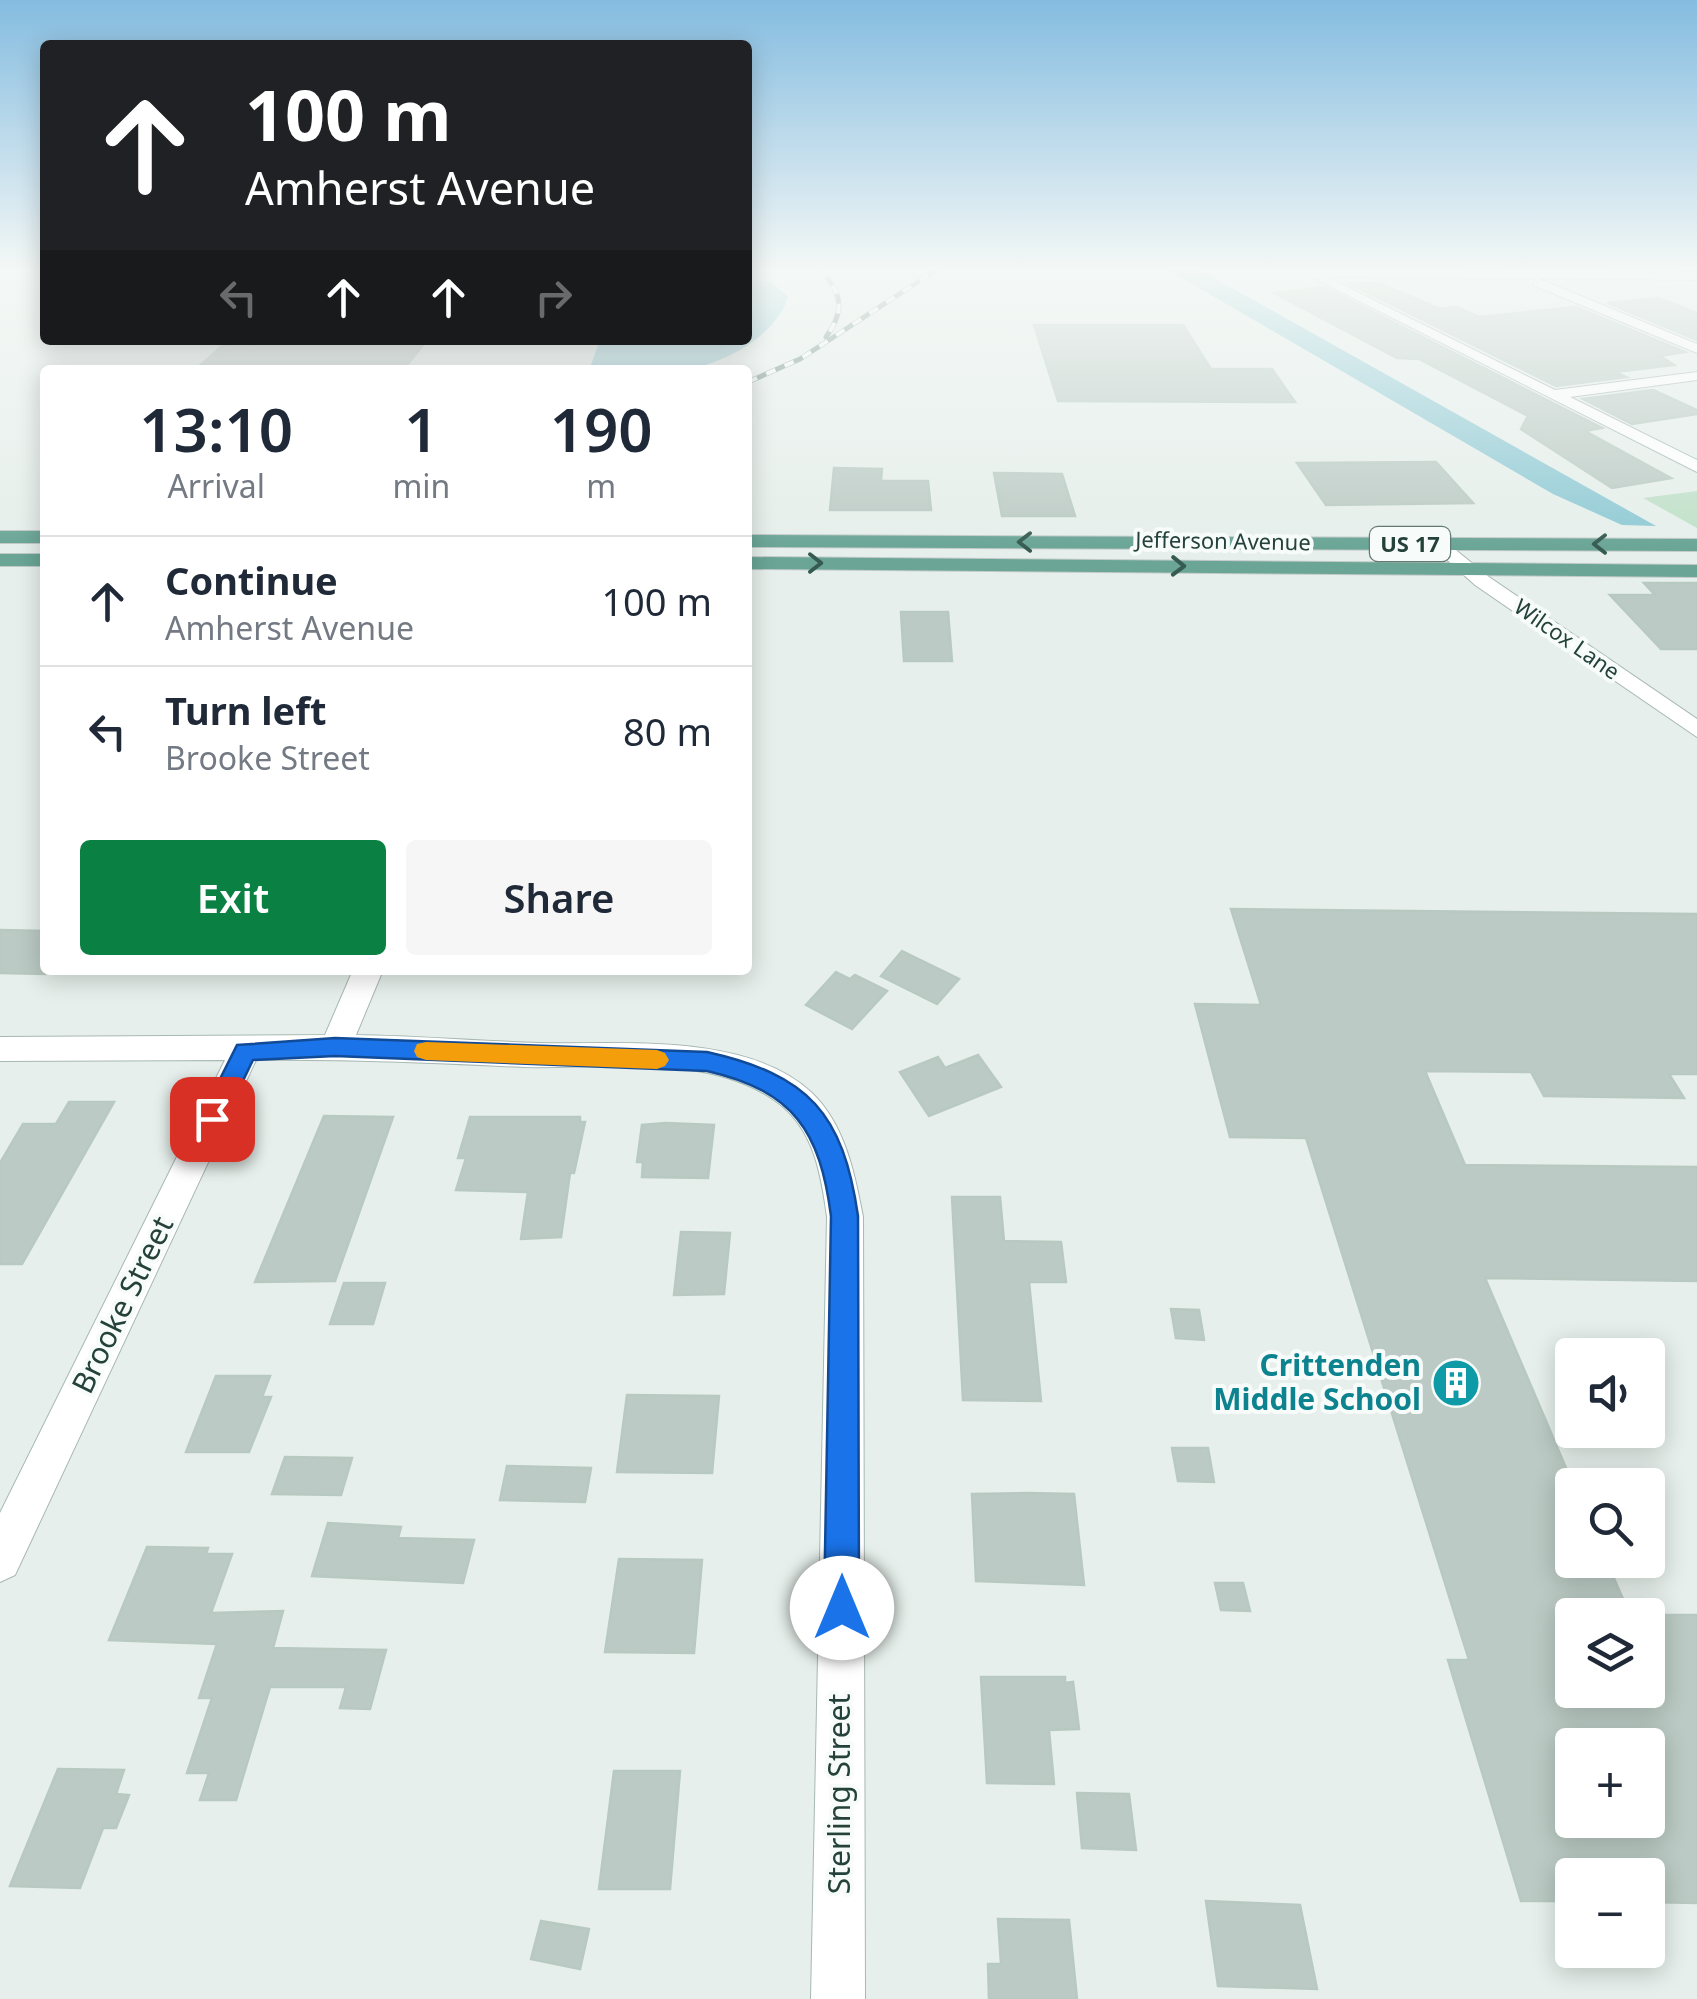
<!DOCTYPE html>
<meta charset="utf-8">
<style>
:root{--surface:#fff;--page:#f6f6f7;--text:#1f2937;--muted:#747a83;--line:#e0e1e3;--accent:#0b8043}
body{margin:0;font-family:"Noto Sans",sans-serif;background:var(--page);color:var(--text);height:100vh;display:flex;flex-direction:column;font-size:38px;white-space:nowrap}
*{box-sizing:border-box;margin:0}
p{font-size:32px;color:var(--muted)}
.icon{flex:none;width:55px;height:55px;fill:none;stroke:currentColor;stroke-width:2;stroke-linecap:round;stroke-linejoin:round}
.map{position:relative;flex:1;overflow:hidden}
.drawer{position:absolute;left:40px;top:365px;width:712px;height:610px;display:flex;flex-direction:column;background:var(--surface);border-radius:10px;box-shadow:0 5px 25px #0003}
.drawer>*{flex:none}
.banner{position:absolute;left:40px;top:40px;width:712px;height:305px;border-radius:10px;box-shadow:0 5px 25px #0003;background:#202124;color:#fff;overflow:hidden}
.buttons{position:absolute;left:1555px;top:1338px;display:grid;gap:20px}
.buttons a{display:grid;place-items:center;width:110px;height:110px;border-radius:10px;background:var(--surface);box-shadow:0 5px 25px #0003;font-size:50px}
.pin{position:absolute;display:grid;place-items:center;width:85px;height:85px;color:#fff;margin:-42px;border-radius:20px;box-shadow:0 5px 15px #0006}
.me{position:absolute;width:110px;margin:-55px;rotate:0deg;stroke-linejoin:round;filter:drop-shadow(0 0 8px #0008)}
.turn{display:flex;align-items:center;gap:35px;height:210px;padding:0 40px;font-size:45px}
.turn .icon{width:130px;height:130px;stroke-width:2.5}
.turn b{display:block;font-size:70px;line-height:85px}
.lanes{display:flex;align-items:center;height:95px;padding:0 40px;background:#0003;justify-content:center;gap:50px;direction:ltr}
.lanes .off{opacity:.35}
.eta{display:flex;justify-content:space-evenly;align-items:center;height:170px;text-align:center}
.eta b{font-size:60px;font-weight:600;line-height:70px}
.cta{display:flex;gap:20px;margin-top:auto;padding:20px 40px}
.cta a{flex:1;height:115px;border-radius:10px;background:var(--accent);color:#fff;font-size:40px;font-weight:600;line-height:115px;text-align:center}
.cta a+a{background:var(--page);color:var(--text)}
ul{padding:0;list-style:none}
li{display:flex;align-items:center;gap:30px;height:130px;padding:0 40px;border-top:2px solid var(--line)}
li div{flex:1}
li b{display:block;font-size:38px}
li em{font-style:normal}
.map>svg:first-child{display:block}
.green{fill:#bfe0c8}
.water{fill:#8ec9d4}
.building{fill:#bbcac4;stroke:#b8c9c2;stroke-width:2.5;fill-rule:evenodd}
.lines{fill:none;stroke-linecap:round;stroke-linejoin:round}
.minor-casing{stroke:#a8b8b2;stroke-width:2}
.major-casing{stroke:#c2cac8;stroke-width:2}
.minor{fill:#fff;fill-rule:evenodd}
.major{fill:#6aa596;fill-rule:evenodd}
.rail-casing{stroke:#5f7d75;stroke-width:5}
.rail{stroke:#f7fbf9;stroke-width:4;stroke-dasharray:10;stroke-linecap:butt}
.oneway{stroke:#365b51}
.route{fill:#1a73e8;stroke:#114b97;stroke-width:2.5}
.slow{fill:#f59e0b}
.labels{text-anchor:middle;stroke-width:8;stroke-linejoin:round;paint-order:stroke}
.far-street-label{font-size:22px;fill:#24423a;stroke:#f7fbf9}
.shield{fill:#f7fbf9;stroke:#637a73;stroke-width:2.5}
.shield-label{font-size:22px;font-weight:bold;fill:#24423a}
.near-street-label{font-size:30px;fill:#24423a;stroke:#f7fbf9}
.near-culture-label{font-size:30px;font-weight:bold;fill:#0d838f;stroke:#f7fbf9;text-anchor:end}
</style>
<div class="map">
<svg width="1697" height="1999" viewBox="0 0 1697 1999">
<rect width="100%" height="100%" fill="#e6efeb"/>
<polygon class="green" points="1697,491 1697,528 1643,498"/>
<g class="water">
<polygon points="1168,270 1200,270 1656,526 1622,525 1553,494"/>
<path d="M748,280L770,281L788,296C778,335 723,365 684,370C654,374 620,370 589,370L600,340H748Z"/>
</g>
<g class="building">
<polygon points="1376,282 1440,309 1457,307 1479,317 1576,307 1685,352 1660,356 1674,365 1615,372 1626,377 1556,386 1350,284"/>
<polygon points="1324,287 1602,428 1585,431 1671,478 1612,488 1521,429 1528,416 1419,359 1397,358 1274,293"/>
<polygon points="1658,298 1697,313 1697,340 1608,303"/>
<polygon points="1034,325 1183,325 1211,369 1272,369 1295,402 1058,401"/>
<polygon points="229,340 427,340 403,370 195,370"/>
<polygon points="1653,390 1697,410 1697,414 1632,424 1583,399"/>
<polygon points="1436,462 1473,503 1326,505 1297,463"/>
<polygon points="834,468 882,469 881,481 928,481 931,510 830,510"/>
<polygon points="994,473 1062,474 1075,516 1002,516"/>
<polygon points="1644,583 1697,583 1697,649 1661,649 1610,595 1655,595"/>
<polygon points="901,612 948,612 952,661 904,661"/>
<path d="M1231,909L1697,914V1074H1669L1684,1098L1544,1096L1531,1072L1425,1071L1465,1165L1697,1167V1281L1485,1278L1572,1482V1560H1606L1630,1615H1572V1690H1648V1615H1697V1903L1648,1902V1875H1572V1901H1521L1448,1660H1469L1306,1138L1230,1137L1195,1004L1261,1005ZM1572,1745H1648V1820H1572Z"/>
<polygon points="0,930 45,931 45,974 0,973"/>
<polygon points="902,951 959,979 937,1004 881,976"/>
<polygon points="836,972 850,979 855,975 887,991 852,1029 806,1005"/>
<polygon points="978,1055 1001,1087 929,1116 900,1072 938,1057 945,1068"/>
<polygon points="69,1102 114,1102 22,1264 0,1264 0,1163 23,1124 56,1124"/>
<polygon points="324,1116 393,1117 335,1281 255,1282"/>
<polygon points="470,1117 580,1117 580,1122 585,1122 574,1173 570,1173 561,1237 521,1239 528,1192 456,1190 466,1158 458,1158"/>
<polygon points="666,1123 714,1125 708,1178 642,1177 643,1162 637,1162 642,1125"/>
<polygon points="952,1197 1000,1197 1004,1241 1061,1242 1066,1282 1029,1282 1041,1401 963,1400"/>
<polygon points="681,1232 730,1233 724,1294 674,1295"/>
<polygon points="344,1283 385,1283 373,1324 330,1324"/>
<polygon points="1171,1309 1199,1310 1204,1340 1176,1338"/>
<polygon points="216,1376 270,1376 262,1397 271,1397 249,1452 186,1452"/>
<polygon points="627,1395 719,1396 712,1473 617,1472"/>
<polygon points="1172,1448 1208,1448 1214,1482 1178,1481"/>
<polygon points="285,1457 352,1458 341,1495 272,1494"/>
<polygon points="507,1466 591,1468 585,1502 500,1500"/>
<polygon points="1027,1493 1074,1494 1084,1585 976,1581 972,1494"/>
<polygon points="328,1523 401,1527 398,1538 474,1540 463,1583 312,1576"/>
<polygon points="147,1547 208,1548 206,1554 232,1554 211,1613 283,1611 273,1648 386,1650 370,1709 340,1708 346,1687 270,1687 236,1800 200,1800 209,1773 187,1773 212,1698 199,1698 217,1644 109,1640"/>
<polygon points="619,1559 702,1560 694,1653 605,1652"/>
<polygon points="1215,1583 1243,1583 1250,1611 1221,1610"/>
<polygon points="981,1677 1065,1677 1065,1683 1073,1682 1079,1729 1049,1730 1054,1784 987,1783"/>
<polygon points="58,1769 124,1770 116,1794 129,1795 116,1828 103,1828 80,1888 10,1886"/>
<polygon points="614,1771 680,1771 670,1889 599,1889"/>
<polygon points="1077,1793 1129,1794 1136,1850 1082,1848"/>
<polygon points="1206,1901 1300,1905 1317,1989 1218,1986"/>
<polygon points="998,1919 1069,1920 1077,1999 989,1999 988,1964 1001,1964"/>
<polygon points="541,1921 589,1929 580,1969 531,1959"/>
</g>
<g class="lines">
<g class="minor-casing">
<g id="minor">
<polygon points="1298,270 1697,272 1697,280 1537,278 1697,344 1697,353 1533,285 1537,278 1327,277 1555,390 1697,372 1697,380 1570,397 1697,460 1697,472"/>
<polygon points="1441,538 1489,577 1697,719 1697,737 1475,585 1434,548 1434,540"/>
<path d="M353,970H383L356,1035C417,1036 478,1041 539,1043C621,1045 746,1032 811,1092C845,1124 855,1174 863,1217L865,1999H811L827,1217C821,1174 814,1129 777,1102C709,1052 603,1069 524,1067C434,1063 346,1059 256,1060L15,1575L0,1582V1513L225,1060L0,1061V1037L325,1035Z"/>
</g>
</g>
<g class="major-casing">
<g id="major">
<rect x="0" y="531" width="45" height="12"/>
<polygon points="748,535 1697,539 1697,551 748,547"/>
<rect x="0" y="554" width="45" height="12"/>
<polygon points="748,557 1697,565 1697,577 748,569"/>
</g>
</g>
<use href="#minor" class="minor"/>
<use href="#major" class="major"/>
<g class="rail-casing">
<g id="rail">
<path d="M819,270C843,292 845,311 826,337"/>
<polyline points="748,382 800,359 936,270"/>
</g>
</g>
<use href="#rail" class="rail"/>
</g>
<defs><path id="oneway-chevron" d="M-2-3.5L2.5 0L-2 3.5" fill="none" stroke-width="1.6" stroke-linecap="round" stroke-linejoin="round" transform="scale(2.5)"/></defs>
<g class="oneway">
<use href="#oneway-chevron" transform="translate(1025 542) rotate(-180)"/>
<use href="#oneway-chevron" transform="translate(1600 544) rotate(-180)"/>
<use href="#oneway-chevron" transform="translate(815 563)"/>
<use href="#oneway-chevron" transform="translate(1178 566) rotate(1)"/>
</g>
<linearGradient id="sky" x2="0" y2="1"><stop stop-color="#84bce0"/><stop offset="0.49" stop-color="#f4f8f6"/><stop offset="1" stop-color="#f4f8f6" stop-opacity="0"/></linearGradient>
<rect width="1697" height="550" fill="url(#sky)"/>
<path class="route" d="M335,1038L707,1052C809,1075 843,1113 858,1216L859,1608L854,1620L842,1625L829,1620L824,1608L831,1216C820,1131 794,1091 707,1071L335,1056L253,1060L221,1126H204L200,1119L237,1045Z"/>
<polygon class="slow" points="426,1042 657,1050 665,1053 669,1060 665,1066 657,1069 426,1060 417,1057 414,1051 417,1044"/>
<defs>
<g id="building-disc" transform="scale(2.5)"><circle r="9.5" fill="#0f9aa8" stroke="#f7fbf9"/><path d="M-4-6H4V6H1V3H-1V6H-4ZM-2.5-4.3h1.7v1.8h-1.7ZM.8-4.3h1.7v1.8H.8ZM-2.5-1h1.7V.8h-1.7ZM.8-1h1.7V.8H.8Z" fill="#fff"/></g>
</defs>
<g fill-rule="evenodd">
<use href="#building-disc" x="1456" y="1383"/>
</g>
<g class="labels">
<g class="far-street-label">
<text transform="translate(1223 541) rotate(1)" y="8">Jefferson Avenue</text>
<text transform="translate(1567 639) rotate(35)" y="8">Wilcox Lane</text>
</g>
<rect class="shield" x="1370" y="527" width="80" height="34" rx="8"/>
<g class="shield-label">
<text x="1410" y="552">US 17</text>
</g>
<g class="near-street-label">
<text transform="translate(123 1305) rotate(-64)" y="10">Brooke Street</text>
<text transform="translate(840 1794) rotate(-90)" y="10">Sterling Street</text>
</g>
<g class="near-culture-label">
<text x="1421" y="1376">Crittenden<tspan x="1421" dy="34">Middle School</tspan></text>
</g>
</g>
</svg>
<div class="buttons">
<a><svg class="icon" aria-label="sound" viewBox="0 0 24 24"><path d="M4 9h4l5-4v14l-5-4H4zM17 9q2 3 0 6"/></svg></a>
<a><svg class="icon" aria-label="search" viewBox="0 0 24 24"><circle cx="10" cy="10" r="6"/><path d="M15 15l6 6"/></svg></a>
<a><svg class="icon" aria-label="layers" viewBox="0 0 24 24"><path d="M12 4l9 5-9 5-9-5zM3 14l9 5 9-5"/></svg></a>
<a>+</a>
<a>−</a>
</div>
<div class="pin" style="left:212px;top:1119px;background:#d93025"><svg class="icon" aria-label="arrive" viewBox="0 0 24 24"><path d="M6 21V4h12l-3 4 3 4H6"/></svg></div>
<svg class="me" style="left:842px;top:1608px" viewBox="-20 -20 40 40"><circle r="19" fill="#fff"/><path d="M0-13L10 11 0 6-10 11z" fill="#1a73e8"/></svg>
<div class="banner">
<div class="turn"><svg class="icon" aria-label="ahead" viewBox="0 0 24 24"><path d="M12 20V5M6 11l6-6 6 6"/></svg><div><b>100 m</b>Amherst Avenue</div></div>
<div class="lanes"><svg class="icon off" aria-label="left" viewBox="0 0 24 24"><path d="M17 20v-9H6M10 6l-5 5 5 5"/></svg><svg class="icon" aria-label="ahead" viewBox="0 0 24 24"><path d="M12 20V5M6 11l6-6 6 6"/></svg><svg class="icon" aria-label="ahead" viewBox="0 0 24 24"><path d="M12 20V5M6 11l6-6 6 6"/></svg><svg class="icon off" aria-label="right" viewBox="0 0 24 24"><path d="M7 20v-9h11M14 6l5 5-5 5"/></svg></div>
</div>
<section class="drawer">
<div class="eta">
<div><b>13:10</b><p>Arrival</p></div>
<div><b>1</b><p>min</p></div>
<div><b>190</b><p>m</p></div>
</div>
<ul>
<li><svg class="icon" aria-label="ahead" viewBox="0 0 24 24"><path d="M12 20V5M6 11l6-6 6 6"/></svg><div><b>Continue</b><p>Amherst Avenue</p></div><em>100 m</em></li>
<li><svg class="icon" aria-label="left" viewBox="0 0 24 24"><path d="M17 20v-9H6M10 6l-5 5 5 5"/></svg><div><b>Turn left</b><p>Brooke Street</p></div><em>80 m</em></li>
</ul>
<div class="cta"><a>Exit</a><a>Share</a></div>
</section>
</div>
